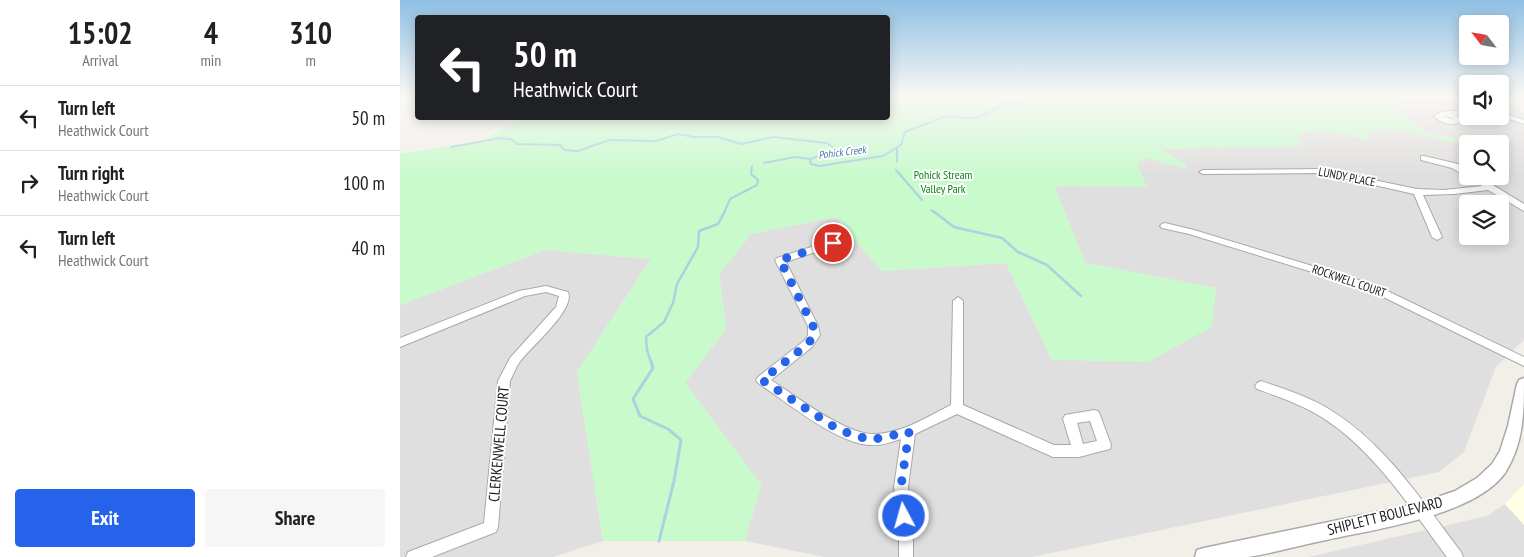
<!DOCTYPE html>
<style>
:root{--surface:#fff;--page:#f6f6f6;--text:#202124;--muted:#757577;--line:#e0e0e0;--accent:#2563eb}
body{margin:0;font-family:"PT Sans Narrow",sans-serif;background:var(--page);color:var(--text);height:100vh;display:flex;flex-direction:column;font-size:19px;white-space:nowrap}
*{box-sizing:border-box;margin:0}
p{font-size:16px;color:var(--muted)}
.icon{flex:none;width:28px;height:28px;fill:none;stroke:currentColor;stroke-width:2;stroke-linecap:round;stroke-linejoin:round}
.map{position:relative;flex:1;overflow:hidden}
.panel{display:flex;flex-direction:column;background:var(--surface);width:400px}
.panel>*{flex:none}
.banner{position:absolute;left:15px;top:15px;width:475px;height:105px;border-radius:5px;box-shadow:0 2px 12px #0003;background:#202124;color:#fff;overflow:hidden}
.needle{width:32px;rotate:301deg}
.fabs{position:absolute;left:1059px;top:15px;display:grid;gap:10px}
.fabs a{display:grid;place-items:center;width:50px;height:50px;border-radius:5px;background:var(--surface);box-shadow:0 2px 12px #0003;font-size:25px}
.pin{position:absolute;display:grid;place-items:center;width:42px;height:42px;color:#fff;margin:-21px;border:2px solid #fff;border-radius:50%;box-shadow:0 1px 5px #0007}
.me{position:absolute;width:55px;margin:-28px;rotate:354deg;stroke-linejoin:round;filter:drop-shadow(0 0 4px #0008)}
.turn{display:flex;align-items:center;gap:18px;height:105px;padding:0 15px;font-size:22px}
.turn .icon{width:65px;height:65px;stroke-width:2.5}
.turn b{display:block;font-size:35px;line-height:42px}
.eta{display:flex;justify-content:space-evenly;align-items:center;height:85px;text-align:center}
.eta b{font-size:30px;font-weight:700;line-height:35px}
.primary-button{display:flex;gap:10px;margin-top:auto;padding:10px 15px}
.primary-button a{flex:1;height:58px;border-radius:5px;background:var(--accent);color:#fff;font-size:20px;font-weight:700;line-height:58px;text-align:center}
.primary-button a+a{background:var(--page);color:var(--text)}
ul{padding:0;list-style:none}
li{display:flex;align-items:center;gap:15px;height:65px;padding:0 15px;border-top:1px solid var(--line)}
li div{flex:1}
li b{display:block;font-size:19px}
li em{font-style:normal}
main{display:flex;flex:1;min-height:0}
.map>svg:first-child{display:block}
.residential{fill:#e0dfdf;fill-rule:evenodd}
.education{fill:#ffffe5}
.park{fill:#c8facc}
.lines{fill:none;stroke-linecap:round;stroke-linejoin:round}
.stream-far2{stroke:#aad3df;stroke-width:2}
.stream-far1{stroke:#aad3df;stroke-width:2.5}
.stream{stroke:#aad3df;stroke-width:3}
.minor-casing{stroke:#a9a9a9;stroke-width:2}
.tertiary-casing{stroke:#a9a9a9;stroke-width:3}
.minor{fill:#fff;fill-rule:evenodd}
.tertiary{fill:#fff;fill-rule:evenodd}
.route{stroke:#2563eb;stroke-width:9;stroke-dasharray:0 16.2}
.labels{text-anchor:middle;stroke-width:4;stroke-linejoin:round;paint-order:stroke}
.far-water-label{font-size:11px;font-style:italic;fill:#4a7aab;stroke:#fff}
.park-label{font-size:12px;fill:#0c8416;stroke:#fff}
.street-label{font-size:12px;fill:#222;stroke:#fff}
.near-street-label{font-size:15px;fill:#222;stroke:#fff}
</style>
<main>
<section class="panel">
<div class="eta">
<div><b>15:02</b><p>Arrival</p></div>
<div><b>4</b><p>min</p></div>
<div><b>310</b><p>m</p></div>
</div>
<ul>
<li><svg class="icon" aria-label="left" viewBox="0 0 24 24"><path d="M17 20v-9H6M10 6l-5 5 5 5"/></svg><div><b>Turn left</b><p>Heathwick Court</p></div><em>50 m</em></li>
<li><svg class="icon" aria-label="right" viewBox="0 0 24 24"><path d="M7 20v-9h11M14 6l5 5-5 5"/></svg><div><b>Turn right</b><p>Heathwick Court</p></div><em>100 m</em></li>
<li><svg class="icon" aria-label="left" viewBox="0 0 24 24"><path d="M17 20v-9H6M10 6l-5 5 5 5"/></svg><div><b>Turn left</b><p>Heathwick Court</p></div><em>40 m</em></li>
</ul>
<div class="primary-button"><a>Exit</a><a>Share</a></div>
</section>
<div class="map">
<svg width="1124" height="557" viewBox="0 0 1124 557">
<rect width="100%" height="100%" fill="#f2efe9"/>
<g class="residential">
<path d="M1020,97H1067L1068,116H1100V97H1107L1115,102L1124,114V340L1096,367L1064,452L1039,472L632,557H425L345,541L361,485L285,383L326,329L319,274L351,234L436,217L482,271L606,263L652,360L816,288L685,263L654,185L746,186L737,164L748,158L784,168L788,165L759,149L901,146L898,139L903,132L920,131L935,132L967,140L968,131L994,129L1067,145L1068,176H1100V144H1084L1028,133L996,111V99ZM1068,204H1100V236H1068Z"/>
<polygon points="145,250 251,259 177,372 203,541 153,557 0,557 0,305"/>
<polygon points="1105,504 1124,522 1124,557 908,557 1087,516"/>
</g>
<polygon class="education" points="1124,484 1124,525 1105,504"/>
<path class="park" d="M488,97H1020L996,99V111L1028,133L1084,144L1067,145L994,129L968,131L967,140C945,135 926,130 903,132L898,139L901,146L760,149L788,165L785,168L748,158L737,164L747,187L654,186L685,263L816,288L812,327L748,362L652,360L606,263L481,271L436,217L351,234L319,274L326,329L285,383L361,485L345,541H203L177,372L251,259L145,250L0,305V154L83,141L115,121L195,118H488Z"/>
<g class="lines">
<g class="stream-far2">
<polyline points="51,147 100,138 111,139 117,144 160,145 165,150 178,151 209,140 256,141 278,134 294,137 318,137 341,144 373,137 427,143 435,149 433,151 410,159 411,164 419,166 483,156 501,145 505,132 544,117 576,118 604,105 634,97"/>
<polyline points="497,149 497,162"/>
<polyline points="364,163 395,157 410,159"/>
<polyline points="496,170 522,200"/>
<polyline points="531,210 535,213"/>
<polyline points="324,213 330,199 357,185 358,180 351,174 352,166"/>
</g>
<g class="stream-far1">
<polyline points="533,211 554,227 602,238 618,252 647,265 681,296"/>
<polyline points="251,362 247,350 246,337 264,322 273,303 277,284 298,247 299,231 318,224 325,211"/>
</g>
<polyline class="stream" points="251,361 253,368 233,399 240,416 268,429 281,440 274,481 259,541"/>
<g class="minor-casing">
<g id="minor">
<path d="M1068,109V113L1056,115L1063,120C1054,127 1042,124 1034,116L1041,112ZM1043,116L1050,117L1054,120Z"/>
<polygon points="1100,112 1124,120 1124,124 1100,116"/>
<polygon points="1021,156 1024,156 1058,164 1068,170 1068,176 1078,176 1124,204 1124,211 1088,190 1054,194 1023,195 1042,237 1037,240 1032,237 1014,194 921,173 803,174 799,172 803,170 921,169 1017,189 1044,190 1082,186 1052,168 1021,160"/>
<polygon points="765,223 794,230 975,285 1124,357 1124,366 967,289 789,234 762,228 760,226 762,224"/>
<path d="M433,240L438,243L436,245L386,262L418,326L420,335L412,347L371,380C394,395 445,434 472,434C499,435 527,417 551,405L553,301L558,297L563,301V405L654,445H671L663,419L665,415L694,410L698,411L700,415L711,445L710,449L679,457H653L557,414L515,434L508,487L513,539V557H499V539L494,487L501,439C492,442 481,446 471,445C439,445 385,401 358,383L356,380L358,377L404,341L408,335V326L375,260L377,258ZM690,421L697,441L683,444L677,423Z"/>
<path d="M146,286L168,292C176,310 129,348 119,363C115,369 113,375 110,381L98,527L96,532L32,557H6L8,552L84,523L98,381L110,358L156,307L159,296L146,292L125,296L0,347V338L119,291Z"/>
<path d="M861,381C885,389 910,397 932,411C986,445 1023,502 1061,552L1063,557H1047C1010,508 976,452 923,418C903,405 879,397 857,389L855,386L857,383Z"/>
</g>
</g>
<g class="tertiary-casing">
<path id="tertiary" d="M1124,378C1124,412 1124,443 1105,473C1074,516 975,529 926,540C900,545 874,553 848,557C831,557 812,557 795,557L797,550L804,548L1020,503L1055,491L1077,478L1092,464L1100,451L1108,426L1117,384L1119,380Z"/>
</g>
<use href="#minor" class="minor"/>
<use href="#tertiary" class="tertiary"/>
</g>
<linearGradient id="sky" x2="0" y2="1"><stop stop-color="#8fc0e4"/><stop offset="0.55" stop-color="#f9f8f5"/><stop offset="1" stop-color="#f9f8f5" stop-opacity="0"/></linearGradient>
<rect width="1124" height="175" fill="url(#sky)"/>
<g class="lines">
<polyline class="route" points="433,243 380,260 413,326 414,335 408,344 362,380 439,430 470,440 509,432 501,486 504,516"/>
</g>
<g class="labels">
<g class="far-water-label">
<text transform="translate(442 152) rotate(-7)" y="4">Pohick Creek</text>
</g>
<g class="park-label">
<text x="543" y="179">Pohick Stream<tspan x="543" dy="14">Valley Park</tspan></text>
</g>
<g class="street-label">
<text transform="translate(947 177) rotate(11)" y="4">LUNDY PLACE</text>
<text transform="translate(949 281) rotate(19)" y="4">ROCKWELL COURT</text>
</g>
<g class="near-street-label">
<text transform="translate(99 444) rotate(-85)" y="5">CLERKENWELL COURT</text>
<text transform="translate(985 516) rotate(-14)" y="5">SHIPLETT BOULEVARD</text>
</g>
</g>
</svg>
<div class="fabs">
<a><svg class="needle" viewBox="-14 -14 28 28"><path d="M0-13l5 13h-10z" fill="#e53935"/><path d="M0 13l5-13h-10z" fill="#757577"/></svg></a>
<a><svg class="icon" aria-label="sound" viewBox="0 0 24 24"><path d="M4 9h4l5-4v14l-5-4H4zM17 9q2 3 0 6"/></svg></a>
<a><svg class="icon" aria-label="search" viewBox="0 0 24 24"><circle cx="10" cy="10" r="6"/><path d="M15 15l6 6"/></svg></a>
<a><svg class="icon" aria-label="layers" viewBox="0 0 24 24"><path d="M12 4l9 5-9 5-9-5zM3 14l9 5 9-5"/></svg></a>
</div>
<div class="pin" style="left:433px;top:243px;background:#d93025"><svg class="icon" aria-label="arrive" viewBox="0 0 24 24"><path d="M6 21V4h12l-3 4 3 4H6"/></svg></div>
<svg class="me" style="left:504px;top:516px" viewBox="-20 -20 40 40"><circle r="17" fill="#2563eb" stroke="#fff" stroke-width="3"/><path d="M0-11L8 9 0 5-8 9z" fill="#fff"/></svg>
<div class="banner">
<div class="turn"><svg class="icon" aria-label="left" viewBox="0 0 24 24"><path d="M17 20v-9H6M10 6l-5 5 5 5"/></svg><div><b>50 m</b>Heathwick Court</div></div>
</div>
</div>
</main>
